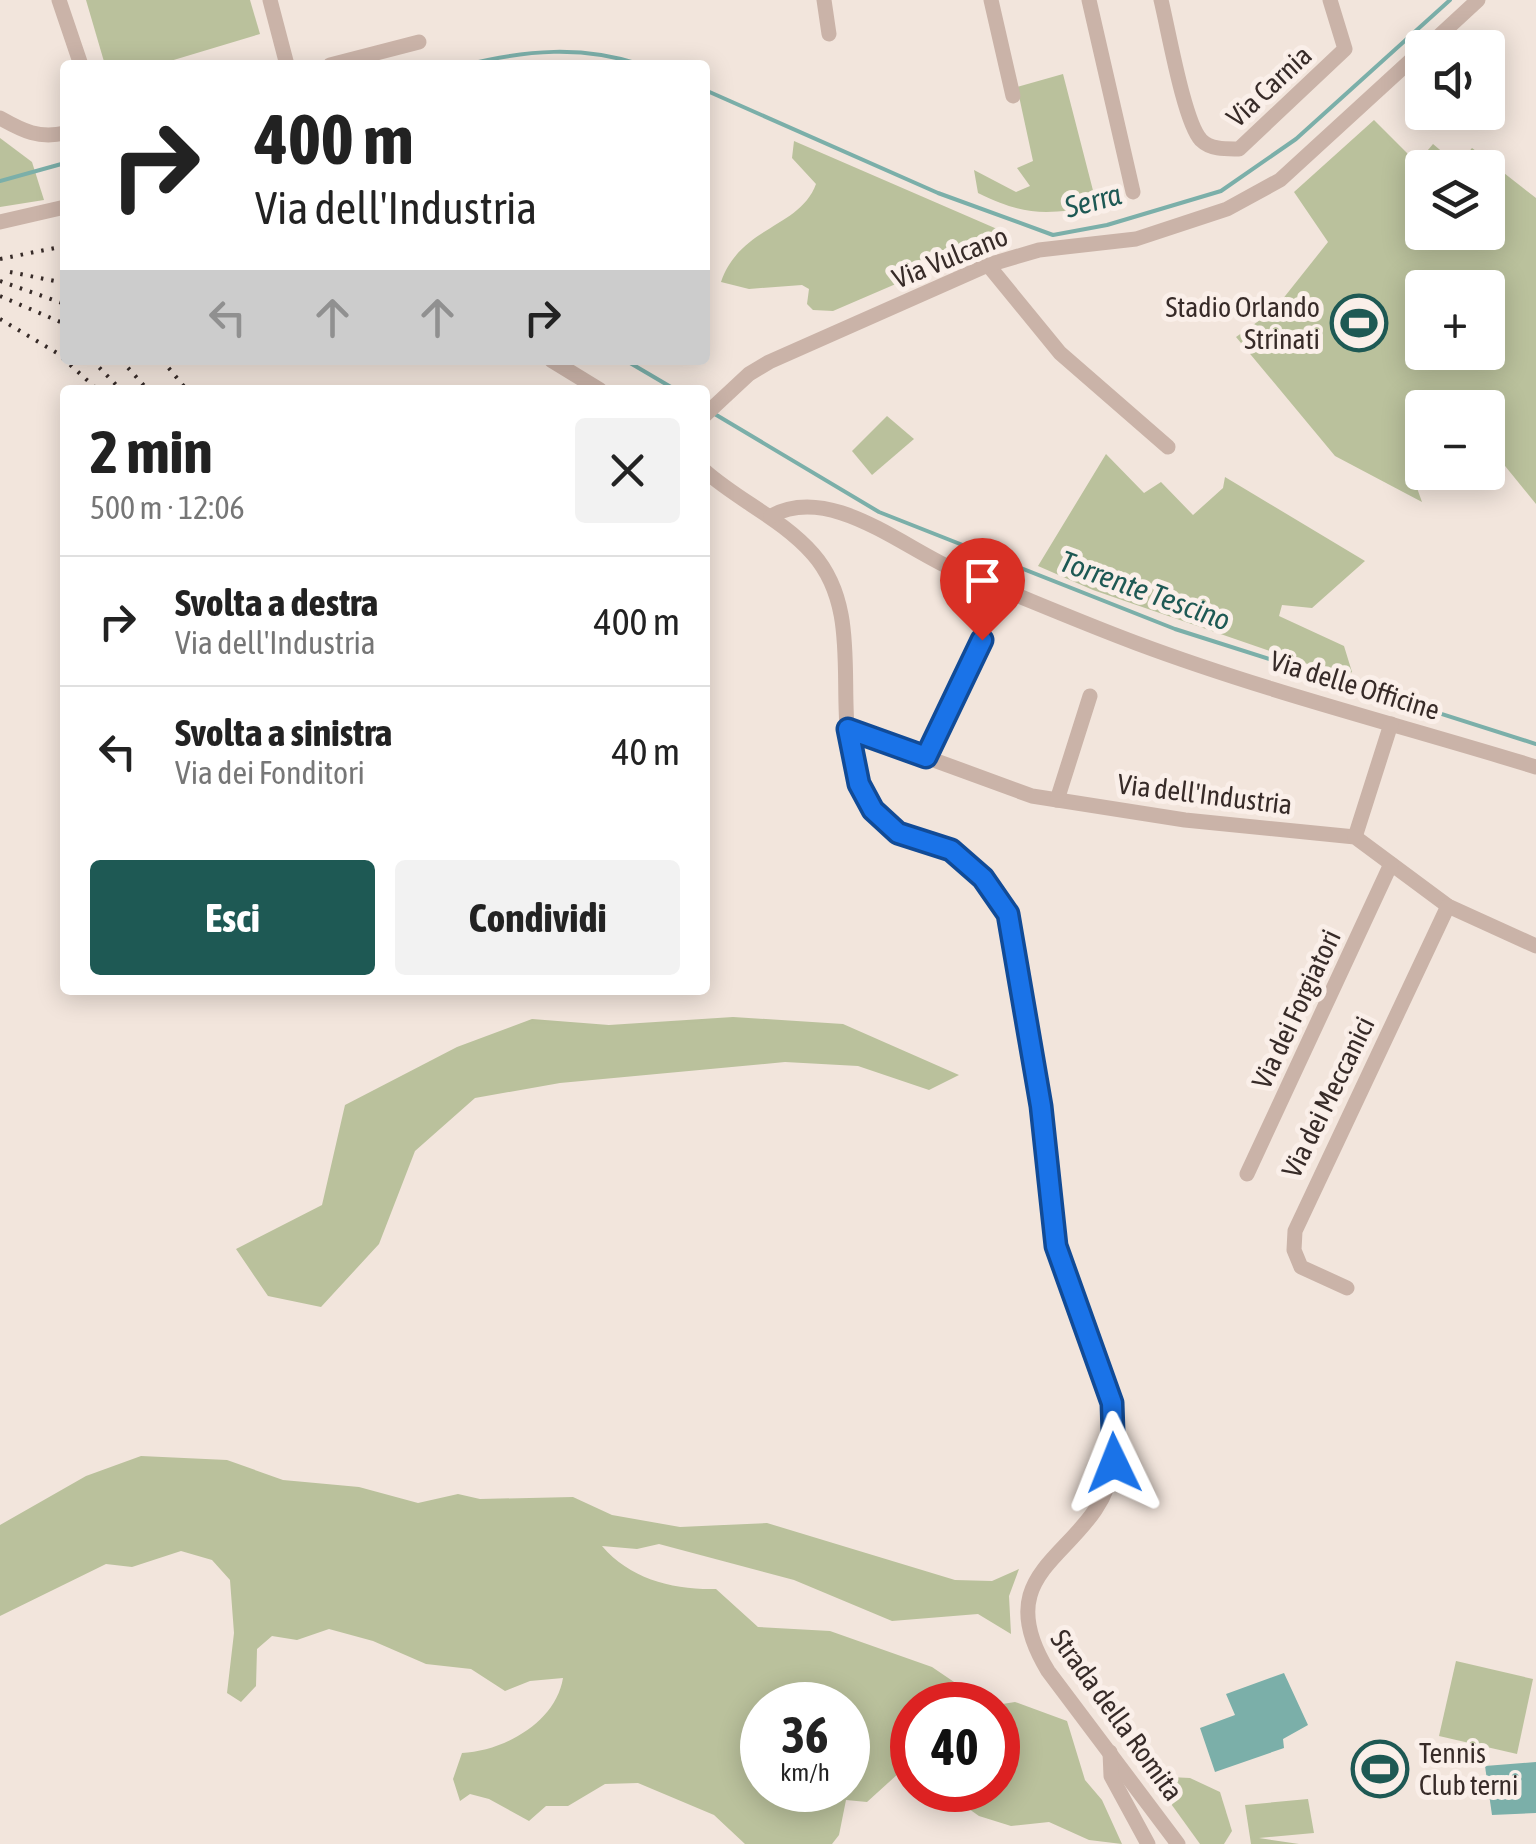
<!DOCTYPE html>
<html lang="it">
<meta charset="utf-8">
<style>
:root{--surface:#fff;--page:#f2f2f2;--text:#222;--muted:#767676;--line:#e0e0e0;--accent:#1e5954}
body{margin:0;font-family:"Asap Condensed",sans-serif;background:var(--page);color:var(--text);height:100vh;display:flex;flex-direction:column;font-size:38px;white-space:nowrap}
*{box-sizing:border-box;margin:0}
p{font-size:32px;color:var(--muted)}
.icon{flex:none;width:55px;height:55px;fill:none;stroke:currentColor;stroke-width:2;stroke-linecap:round;stroke-linejoin:round}
.map{position:relative;flex:1;overflow:hidden}
.panel{position:absolute;left:60px;top:385px;width:650px;height:610px;display:flex;flex-direction:column;background:var(--surface);border-radius:10px;box-shadow:0 5px 25px #0003}
.panel>*{flex:none}
.top-card{position:absolute;left:60px;top:60px;width:650px;height:305px;border-radius:10px;box-shadow:0 5px 25px #0003;background:#fff;color:var(--text);overflow:hidden}
.controls{position:absolute;left:1405px;top:30px;display:grid;gap:20px}
.controls a{display:grid;place-items:center;width:100px;height:100px;border-radius:10px;background:var(--surface);box-shadow:0 5px 25px #0003;font-size:50px}
.speed{position:absolute;left:740px;top:1682px;display:flex;gap:20px;font-size:50px;font-weight:700;text-align:center}
.speed>*{display:grid;place-content:center;width:130px;height:130px;border-radius:50%;background:var(--surface);box-shadow:0 5px 25px #0003;line-height:1}
.speed small{font-size:25px;font-weight:400}
.speed .limit{border:15px solid #d22;background:#fff;color:#111}
.pin{position:absolute;display:grid;place-items:center;width:85px;height:85px;color:#fff;margin:-102px -42px;border-radius:50% 50% 50% 0;rotate:-45deg;box-shadow:0 0 10px #0007}
.pin .icon{rotate:45deg}
.me{position:absolute;width:110px;margin:-55px;rotate:358deg;stroke-linejoin:round;filter:drop-shadow(0 0 8px #0008)}
.turn{display:flex;align-items:center;gap:35px;height:210px;padding:0 30px;font-size:45px}
.turn .icon{width:130px;height:130px;stroke-width:2.5}
.turn b{display:block;font-size:70px;line-height:85px}
.lanes{display:flex;align-items:center;height:95px;padding:0 30px;background:#0003;justify-content:center;gap:50px;direction:ltr}
.lanes .off{opacity:.35}
.round{display:grid;place-items:center;flex:none;width:105px;height:105px;border-radius:10px;background:var(--page)}
.headline{display:flex;align-items:center;justify-content:space-between;height:170px;padding:0 30px}
h1{font-size:60px;font-weight:700;line-height:75px}
.primary-button{display:flex;gap:20px;margin-top:auto;padding:20px 30px}
.primary-button a{flex:1;height:115px;border-radius:10px;background:var(--accent);color:#fff;font-size:40px;font-weight:700;line-height:115px;text-align:center}
.primary-button a+a{background:var(--page);color:var(--text)}
ul{padding:0;list-style:none}
li{display:flex;align-items:center;gap:30px;height:130px;padding:0 30px;border-top:2px solid var(--line)}
li div{flex:1}
li b{display:block;font-size:38px}
li em{font-style:normal}
.map>svg:first-child{display:block}
.green{fill:#bac19c;fill-rule:evenodd}
.water{fill:#7bafa9}
.lines{fill:none;stroke-linecap:round;stroke-linejoin:round}
.stream{stroke:#7bafa9;stroke-width:4}
.minor{stroke:#cab3a8;stroke-width:15}
.rail{stroke:#372b28;stroke-width:4;stroke-dasharray:2.5 8;stroke-linecap:butt}
.route-casing{stroke:#114b97;stroke-width:25}
.route{stroke:#1a73e8;stroke-width:18}
.labels{text-anchor:middle;stroke-width:10;stroke-linejoin:round;paint-order:stroke}
.street-label{font-size:28px;fill:#372b28;stroke:#faefe9}
.poi-label{font-size:28px;fill:#372b28;stroke:#faefe9;text-anchor:end}
.water-label{font-size:30px;font-style:italic;fill:#1e5954;stroke:#faefe9}
</style>
<div class="map">
<svg width="1536" height="1844" viewBox="0 0 1536 1844">
<rect width="100%" height="100%" fill="#f2e5dc"/>
<g class="green">
<polygon points="86,0 250,0 260,34 157,65 105,65"/>
<path d="M1063,74L1097,206C1046,215 1025,216 978,193L974,170L1016,192L1030,186L1017,168L1033,161L1017,87Z"/>
<path d="M1374,120L1417,163L1433,144L1458,165L1472,148L1536,198V504L1488,445V408H1422V459L1412,474L1422,502L1335,456L1236,337L1274,310L1328,242L1294,192ZM1422,168H1488V232H1422ZM1422,288H1488V352H1422Z"/>
<polygon points="0,138 32,162 44,200 0,207"/>
<path d="M794,141L1004,232L991,243L833,311L813,310L807,304L809,289L802,285L749,289L721,282C740,226 800,228 816,184L792,158Z"/>
<polygon points="887,416 914,439 872,475 852,451"/>
<polygon points="1106,454 1144,493 1161,482 1193,515 1223,488 1225,477 1365,561 1312,608 1282,605 1279,616 1344,646 1352,672 1345,677 1093,590 1038,566"/>
<polygon points="733,1017 843,1024 959,1075 929,1090 858,1066 785,1062 560,1083 475,1098 415,1151 379,1244 321,1307 268,1296 236,1249 322,1205 345,1105 457,1047 532,1019 609,1025"/>
<path d="M141,1456L227,1460L283,1480L359,1487L418,1503L458,1494L480,1499L573,1497L612,1515L680,1527L767,1523L955,1580L992,1581L1019,1569L1009,1596L1011,1634L978,1614L892,1621L794,1580L659,1544L637,1549L602,1546C630,1579 673,1590 716,1589L758,1627L830,1631L932,1667L988,1705H912V1770L899,1773L867,1802L846,1800L839,1835L832,1844H745L714,1815L638,1783L605,1784L568,1806H546L529,1821L489,1799L470,1794L460,1801L453,1779L462,1753C504,1751 556,1722 563,1678L530,1681L505,1691L471,1669L426,1664L373,1641L329,1629L297,1640L272,1636L257,1649L256,1686L241,1702L227,1693L234,1633L230,1580L212,1560L181,1551L132,1567L106,1564L0,1616V1525L86,1476ZM762,1705H848V1790H762Z"/>
<polygon points="1456,1661 1533,1679 1517,1754 1439,1736"/>
<polygon points="1015,1702 1067,1721 1085,1780 1102,1800 1122,1844 1089,1840 1049,1822 1011,1826 979,1816 942,1790 998,1790 996,1705"/>
<polygon points="1170,1777 1190,1778 1220,1792 1232,1831 1224,1844 1200,1844 1156,1783"/>
<polygon points="1308,1799 1314,1833 1259,1838 1299,1844 1251,1844 1245,1805"/>
</g>
<g class="water">
<polygon points="1284,1673 1308,1725 1283,1739 1284,1748 1215,1772 1200,1728 1235,1715 1226,1694"/>
<polygon points="1536,1762 1536,1813 1492,1815 1485,1766"/>
</g>
<g class="lines">
<g class="stream">
<path d="M465,65C526,50 582,45 642,65"/>
<polyline points="705,90 938,193 1053,235 1107,225 1221,191 1296,139 1450,0"/>
<polyline points="0,181 65,163"/>
<polyline points="625,360 676,390"/>
<polyline points="713,413 879,512 1175,629 1536,744"/>
</g>
<g class="minor">
<polyline points="59,0 81,65"/>
<polyline points="270,0 287,65"/>
<polyline points="824,0 829,34"/>
<polyline points="991,0 1013,96"/>
<polyline points="1089,0 1133,192"/>
<path d="M1161,0C1168,28 1184,122 1201,140C1211,150 1227,149 1239,149L1345,49L1330,0"/>
<polyline points="1426,48 1478,0"/>
<polyline points="330,65 419,42"/>
<path d="M0,118C23,131 39,139 65,133"/>
<polyline points="0,222 65,207"/>
<polyline points="988,265 1060,353 1168,447"/>
<polyline points="551,360 600,390"/>
<polyline points="705,415 749,374 769,362 988,265 1039,250 1136,239 1227,209 1280,180 1422,50"/>
<path d="M705,471C739,501 782,519 813,554C869,618 828,714 860,787C881,835 909,830 949,849C972,860 992,888 1005,910C1013,924 1011,952 1014,969C1024,1015 1035,1062 1041,1110C1047,1154 1047,1201 1056,1245C1072,1317 1126,1384 1114,1462C1100,1557 981,1561 1048,1671L1178,1844"/>
<path d="M771,516C831,483 904,549 959,572C1018,595 1077,621 1136,643C1267,692 1403,726 1536,767"/>
<polyline points="849,729 1032,796 1185,820 1355,837 1448,906 1536,946"/>
<polyline points="926,757 981,640"/>
<polyline points="1057,800 1090,696"/>
<polyline points="1355,837 1391,724"/>
<polyline points="1247,1174 1391,864"/>
<polyline points="1347,1288 1301,1267 1294,1250 1295,1231 1448,906"/>
<polyline points="1110,1752 1111,1776 1148,1844"/>
</g>
<g class="rail">
<polyline points="0,259 65,246"/>
<polyline points="10,272 65,283"/>
<polyline points="0,281 65,304"/>
<polyline points="0,296 65,324"/>
<polyline points="0,319 57,353 98,390"/>
<polyline points="92,360 121,390"/>
<polyline points="121,360 148,390"/>
<polyline points="162,360 187,390"/>
</g>
</g>
<g class="lines">
<g class="route-casing">
<polyline id="route" points="982,640 926,757 848,729 859,784 873,810 898,833 951,850 983,878 1008,914 1041,1106 1056,1246 1112,1403 1114,1463"/>
</g>
<use href="#route" class="route"/>
</g>
<defs>
<g id="stadium-ring" transform="scale(2.875)"><circle r="9.5" fill="#faefe9" stroke="#1e5954" stroke-width="1.5"/><path d="M0-5a6.5 5 0 1 0 0 10a6.5 5 0 1 0 0-10ZM-3.5-1.8h7v3.6h-7Z" fill="#1e5954"/></g>
</defs>
<g fill-rule="evenodd">
<use href="#stadium-ring" x="1359" y="323"/>
<use href="#stadium-ring" x="1380" y="1769"/>
</g>
<g class="labels">
<g class="street-label">
<text transform="translate(1269 86) rotate(-43)" y="10">Via Carnia</text>
<text transform="translate(950 257) rotate(-22)" y="10">Via Vulcano</text>
<text transform="translate(1355 685) rotate(17)" y="10">Via delle Officine</text>
<text transform="translate(1205 794) rotate(7)" y="10">Via dell'Industria</text>
<text transform="translate(1296 1009) rotate(-65)" y="10">Via dei Forgiatori</text>
<text transform="translate(1328 1097) rotate(-64)" y="10">Via dei Meccanici</text>
<text transform="translate(1117 1715) rotate(54)" y="10">Strada della Romita</text>
</g>
<g class="poi-label">
<text x="1320" y="317">Stadio Orlando<tspan x="1320" dy="32">Strinati</tspan></text>
<text x="1419" y="1763" text-anchor="start">Tennis<tspan x="1419" dy="32">Club terni</tspan></text>
</g>
<g class="water-label">
<text transform="translate(1093 201) rotate(-15)" y="10">Serra</text>
<text transform="translate(1145 591) rotate(20)" y="10">Torrente Tescino</text>
</g>
</g>
</svg>
<div class="controls">
<a><svg class="icon" aria-label="sound" viewBox="0 0 24 24"><path d="M4 9h4l5-4v14l-5-4H4zM17 9q2 3 0 6"/></svg></a>
<a><svg class="icon" aria-label="layers" viewBox="0 0 24 24"><path d="M12 4l9 5-9 5-9-5zM3 14l9 5 9-5"/></svg></a>
<a>+</a>
<a>−</a>
</div>
<div class="speed"><div>36<small>km/h</small></div><div class="limit">40</div></div>
<div class="pin" style="left:982px;top:640px;background:#d93025"><svg class="icon" aria-label="arrive" viewBox="0 0 24 24"><path d="M6 21V4h12l-3 4 3 4H6"/></svg></div>
<svg class="me" style="left:1114px;top:1463px" viewBox="-20 -20 40 40"><path d="M0-17L14 15 0 8-14 15z" fill="#1a73e8" stroke="#fff" stroke-width="4"/></svg>
<div class="top-card">
<div class="turn"><svg class="icon" aria-label="right" viewBox="0 0 24 24"><path d="M7 20v-9h11M14 6l5 5-5 5"/></svg><div><b>400 m</b>Via dell'Industria</div></div>
<div class="lanes"><svg class="icon off" aria-label="left" viewBox="0 0 24 24"><path d="M17 20v-9H6M10 6l-5 5 5 5"/></svg><svg class="icon off" aria-label="ahead" viewBox="0 0 24 24"><path d="M12 20V5M6 11l6-6 6 6"/></svg><svg class="icon off" aria-label="ahead" viewBox="0 0 24 24"><path d="M12 20V5M6 11l6-6 6 6"/></svg><svg class="icon" aria-label="right" viewBox="0 0 24 24"><path d="M7 20v-9h11M14 6l5 5-5 5"/></svg></div>
</div>
<section class="panel">
<div class="headline"><div><h1>2 min</h1><p>500 m · 12:06</p></div><a class="round"><svg class="icon" aria-label="close" viewBox="0 0 24 24"><path d="M6 6l12 12M18 6L6 18"/></svg></a></div>
<ul>
<li><svg class="icon" aria-label="right" viewBox="0 0 24 24"><path d="M7 20v-9h11M14 6l5 5-5 5"/></svg><div><b>Svolta a destra</b><p>Via dell'Industria</p></div><em>400 m</em></li>
<li><svg class="icon" aria-label="left" viewBox="0 0 24 24"><path d="M17 20v-9H6M10 6l-5 5 5 5"/></svg><div><b>Svolta a sinistra</b><p>Via dei Fonditori</p></div><em>40 m</em></li>
</ul>
<div class="primary-button"><a>Esci</a><a>Condividi</a></div>
</section>
</div>
